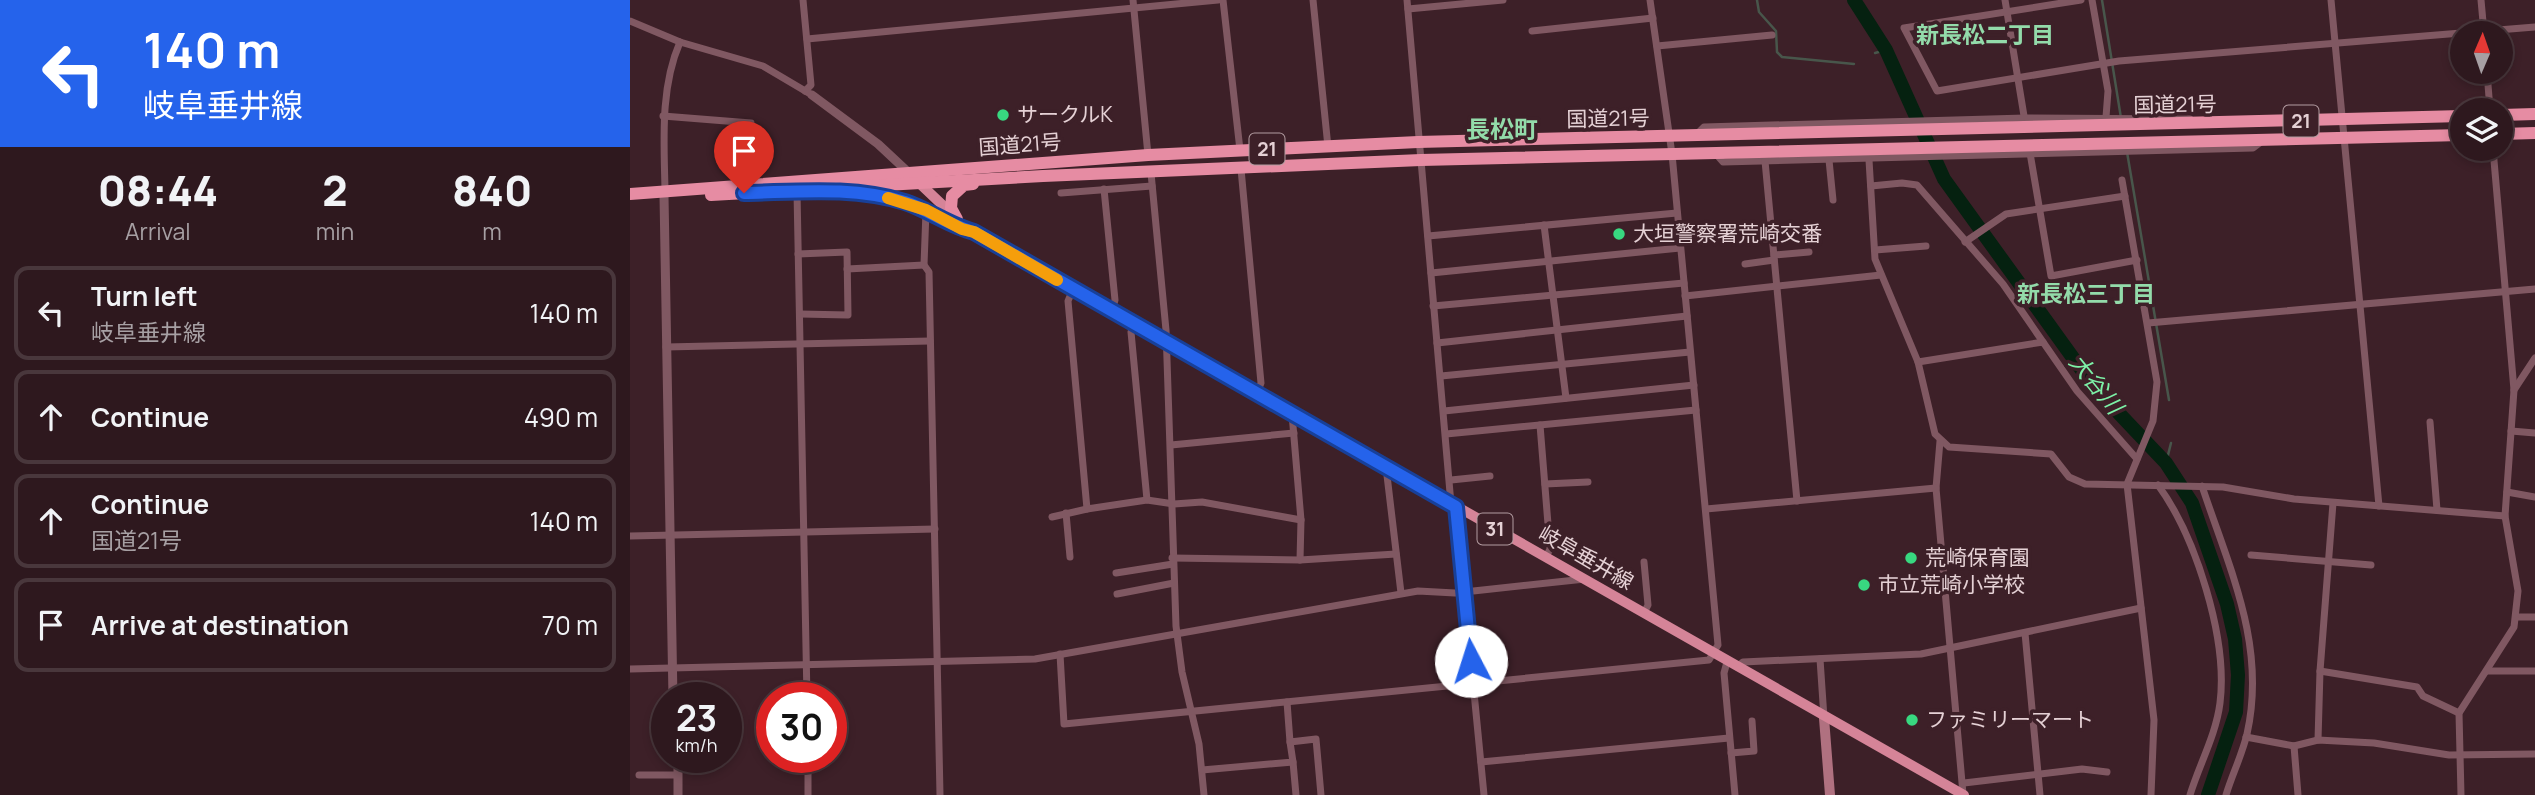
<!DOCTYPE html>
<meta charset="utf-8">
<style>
:root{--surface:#2e181e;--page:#362127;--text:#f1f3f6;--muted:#a7a0a4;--line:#49373c}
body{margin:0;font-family:Manrope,"Noto Sans JP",sans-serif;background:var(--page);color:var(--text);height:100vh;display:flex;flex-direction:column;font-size:26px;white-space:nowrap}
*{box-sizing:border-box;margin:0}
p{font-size:23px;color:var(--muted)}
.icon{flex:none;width:38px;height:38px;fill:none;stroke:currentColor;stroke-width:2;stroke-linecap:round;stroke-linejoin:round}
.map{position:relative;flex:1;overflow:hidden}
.side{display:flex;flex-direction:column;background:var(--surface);width:630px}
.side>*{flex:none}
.hud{background:#2563eb;color:#fff;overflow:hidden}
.needle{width:46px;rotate:2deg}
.buttons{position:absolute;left:1820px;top:21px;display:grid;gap:14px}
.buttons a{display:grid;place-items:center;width:63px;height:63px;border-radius:50%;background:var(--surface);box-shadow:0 4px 10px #0003,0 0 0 2px var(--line);font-size:35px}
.speed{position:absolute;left:21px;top:682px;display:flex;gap:14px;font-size:35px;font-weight:700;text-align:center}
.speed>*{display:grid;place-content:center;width:91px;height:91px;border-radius:50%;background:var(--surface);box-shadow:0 4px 10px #0003,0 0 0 2px var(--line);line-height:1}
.speed small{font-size:18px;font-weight:400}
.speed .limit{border:10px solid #d22;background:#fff;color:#111}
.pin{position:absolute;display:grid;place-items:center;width:60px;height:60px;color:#fff;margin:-72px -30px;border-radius:50% 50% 50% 0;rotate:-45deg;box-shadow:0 0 7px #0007}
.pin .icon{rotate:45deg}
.me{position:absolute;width:77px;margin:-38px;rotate:355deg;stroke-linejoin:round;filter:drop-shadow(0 0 5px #0008)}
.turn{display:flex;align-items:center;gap:24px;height:147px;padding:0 28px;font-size:32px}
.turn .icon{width:91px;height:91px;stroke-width:2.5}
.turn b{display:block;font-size:49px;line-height:60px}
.eta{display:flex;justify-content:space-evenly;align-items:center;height:119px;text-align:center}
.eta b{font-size:42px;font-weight:800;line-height:49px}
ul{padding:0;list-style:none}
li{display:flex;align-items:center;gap:21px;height:94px;margin:0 14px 10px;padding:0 14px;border:4px solid var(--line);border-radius:14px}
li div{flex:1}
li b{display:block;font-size:26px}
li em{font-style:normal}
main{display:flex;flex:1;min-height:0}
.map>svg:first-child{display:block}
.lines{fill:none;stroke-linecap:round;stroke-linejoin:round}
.stream{stroke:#48564b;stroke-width:2.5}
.river{stroke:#052110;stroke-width:14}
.minor{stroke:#805862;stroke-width:7}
.tertiary{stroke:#805862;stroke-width:9}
.secondary{stroke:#b07180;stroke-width:10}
.primary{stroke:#d58498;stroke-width:10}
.trunk{stroke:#e68ca3;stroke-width:12}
.route-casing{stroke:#184099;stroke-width:18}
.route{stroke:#2563eb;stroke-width:12}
.slow{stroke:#f59e0b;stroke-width:12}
.poi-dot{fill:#38d880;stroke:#3d2028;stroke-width:2.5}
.labels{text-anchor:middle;stroke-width:7;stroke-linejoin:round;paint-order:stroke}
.shield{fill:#3d2028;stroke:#b39ca1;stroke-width:2}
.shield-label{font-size:19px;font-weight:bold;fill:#e5d1d5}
.street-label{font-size:21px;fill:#e5d1d5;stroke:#3d2028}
.poi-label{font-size:21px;fill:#e5d1d5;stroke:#3d2028;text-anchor:start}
.neighbourhood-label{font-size:23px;font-weight:bold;fill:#93dbaa;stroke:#3d2028}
.water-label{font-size:23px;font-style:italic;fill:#7df1a7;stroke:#3d2028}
.quarter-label{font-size:24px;font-weight:bold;fill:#93dbaa;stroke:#3d2028}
</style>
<main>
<section class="side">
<div class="hud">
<div class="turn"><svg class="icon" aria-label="left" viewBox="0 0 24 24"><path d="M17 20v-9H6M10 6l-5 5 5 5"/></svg><div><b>140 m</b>岐阜垂井線</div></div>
</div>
<div class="eta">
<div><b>08:44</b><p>Arrival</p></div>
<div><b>2</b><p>min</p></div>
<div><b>840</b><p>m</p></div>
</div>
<ul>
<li><svg class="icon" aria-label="left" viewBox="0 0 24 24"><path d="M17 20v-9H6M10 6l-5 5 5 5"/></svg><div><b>Turn left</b><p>岐阜垂井線</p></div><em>140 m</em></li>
<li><svg class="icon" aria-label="ahead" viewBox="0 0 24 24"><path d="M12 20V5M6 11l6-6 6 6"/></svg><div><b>Continue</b></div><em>490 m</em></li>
<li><svg class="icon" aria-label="ahead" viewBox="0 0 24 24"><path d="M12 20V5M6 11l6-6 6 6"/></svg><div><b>Continue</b><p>国道21号</p></div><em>140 m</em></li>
<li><svg class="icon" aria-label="arrive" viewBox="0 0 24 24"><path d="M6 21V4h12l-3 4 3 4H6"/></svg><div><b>Arrive at destination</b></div><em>70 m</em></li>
</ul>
</section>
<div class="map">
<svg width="1905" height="795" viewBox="0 0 1905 795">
<rect width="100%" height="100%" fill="#3d2028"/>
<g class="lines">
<g class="stream">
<polyline points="1127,0 1129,12 1146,31 1147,52 1152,57 1224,64"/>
<polyline points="1472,0 1491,118"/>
<polyline points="1245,53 1256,50"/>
<polyline points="1497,152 1539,400"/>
<polyline points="1536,463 1541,443"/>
</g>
<polyline class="river" points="1224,0 1256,50 1314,179 1464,387 1536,463 1562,503 1597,604 1605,639 1608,675 1606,712 1578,795"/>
<g class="minor">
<polyline points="173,0 181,85 175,91"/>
<polyline points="503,0 518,155"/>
<polyline points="593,0 610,150"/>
<polyline points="683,0 698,147"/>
<polyline points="777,0 821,504"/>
<polyline points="1375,0 1395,122"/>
<polyline points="1451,0 1274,28 1307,91 1489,61 1905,27"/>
<polyline points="1462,0 1478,91 1476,117"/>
<polyline points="1701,0 1749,506"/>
<polyline points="1851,0 1854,33"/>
<polyline points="778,9 873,0"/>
<polyline points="0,21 50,42 133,66 182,95"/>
<polyline points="902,31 1023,18"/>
<polyline points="177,39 588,0"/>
<polyline points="1027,46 1142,35"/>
<polyline points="1857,72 1860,110"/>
<polyline points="33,116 121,123"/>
<polyline points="1066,135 1074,127 1395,118 1560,119"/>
<polyline points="1400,153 1421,276 1507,260"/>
<polyline points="1086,154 1093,162 1623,148 1631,142"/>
<polyline points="1199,160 1203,200"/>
<polyline points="1239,160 1245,259 1288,362 1305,434 1319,447 1421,454 1439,477 1455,484 1593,487 1664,499 1875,516"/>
<polyline points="1135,161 1167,501"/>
<polyline points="611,169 631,383 627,393"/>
<polyline points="521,173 536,330 546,626 552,672 569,744 574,795"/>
<polyline points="1492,180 1527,382 1523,421 1497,484 1524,720 1521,795"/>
<polyline points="1241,186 1272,183 1287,185 1373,284 1413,342"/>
<polyline points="474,189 485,300 482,310"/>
<path d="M35,190C34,141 30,88 50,42"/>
<polyline points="167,192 177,698"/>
<polyline points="431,193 522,186"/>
<polyline points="296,211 294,265 299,272 310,795"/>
<polyline points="914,225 936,398"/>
<polyline points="798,236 1047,213"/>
<polyline points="1335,242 1376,214 1495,196"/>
<polyline points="1245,250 1296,246"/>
<polyline points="168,254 217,252 218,315 170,314"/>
<polyline points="1144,255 1179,252"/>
<polyline points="1115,264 1144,260"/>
<polyline points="217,269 294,265"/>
<polyline points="801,273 1050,248"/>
<polyline points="443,289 438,301 457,509 517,500"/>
<polyline points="1055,296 1251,275"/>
<polyline points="803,306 1054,283"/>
<polyline points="1518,323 1905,289"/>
<polyline points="505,325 501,332 517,500 544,504 572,502 671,520"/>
<polyline points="807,343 1057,316"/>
<polyline points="36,347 300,341"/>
<polyline points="1288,362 1413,342 1447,391 1507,459"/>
<polyline points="811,376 1060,352"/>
<polyline points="1884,390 1905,358"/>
<polyline points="814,411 1064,385"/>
<polyline points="662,414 671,520 670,560"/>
<polyline points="1800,422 1807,510"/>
<polyline points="910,425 920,549 916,557"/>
<polyline points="1881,431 1905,433"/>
<polyline points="816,434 1066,410"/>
<polyline points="1310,441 1306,488 1333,794"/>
<polyline points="541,445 664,433"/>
<polyline points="756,467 771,593"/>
<polyline points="821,480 860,476"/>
<polyline points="915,484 958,482"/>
<path d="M1528,485C1566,537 1598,639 1590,703C1586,735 1569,765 1560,795"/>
<path d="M1572,486C1599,568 1637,645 1617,734C1612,755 1602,775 1596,795"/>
<polyline points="1877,492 1905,497"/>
<polyline points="826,507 854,795"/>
<polyline points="1076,509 1306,488"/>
<polyline points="436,513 440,557"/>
<polyline points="422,517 457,509"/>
<polyline points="0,536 305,529"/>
<polyline points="1621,555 1741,565"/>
<polyline points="542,558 670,560 766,554"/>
<polyline points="1014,562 1018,605 1014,613"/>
<polyline points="486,573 543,564"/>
<polyline points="487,594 544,583"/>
<polyline points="1886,617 1905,617"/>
<polyline points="1395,633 1410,795"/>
<polyline points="430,654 434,724 1079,660 1088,645 1042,154 1020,0"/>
<polyline points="1190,659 1194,718"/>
<polyline points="1097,662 1094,673 1105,795"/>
<polyline points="1107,667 1113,662 1291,654 1511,608"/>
<polyline points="0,669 405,659 788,591 825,593 955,579"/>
<polyline points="1690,671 1787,687 1793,696 1829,713"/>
<polyline points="1857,671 1905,671"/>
<polyline points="657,702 660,742 686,739 691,795"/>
<polyline points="1616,737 1664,746 1688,740 1744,743 1819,755 1905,754"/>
<polyline points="1688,740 1690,671 1703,503"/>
<polyline points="1664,746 1668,795"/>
<polyline points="1101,753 1124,751 1122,721"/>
<polyline points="178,758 178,795"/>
<polyline points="663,762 666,795"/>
<polyline points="851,762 1099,738"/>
<polyline points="572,770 663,762 660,742"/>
<polyline points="9,775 48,775"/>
<polyline points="1334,783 1452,769 1477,772"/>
<polyline points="1831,795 1829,713 1884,627 1888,591 1875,516 1884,390 1863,149"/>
</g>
<g class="tertiary">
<polyline points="182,95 248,144 278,172"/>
<polyline points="34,196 43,698"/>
<polyline points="48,758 48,795"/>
</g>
<polyline class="secondary" points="1194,718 1200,795"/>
<g class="primary">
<polyline points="285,179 324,216"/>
<polyline points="339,229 1334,795"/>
</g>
<g class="trunk">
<polyline points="1871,115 1905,114"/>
<polyline points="1871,134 1905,133"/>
<polyline points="229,192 277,203 344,232"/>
<polyline points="0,194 518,155 788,142 1832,116"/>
<polyline points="81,195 413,176 791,160 1832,135"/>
<polyline points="327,219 321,208 322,196 334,185 343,184"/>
</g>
</g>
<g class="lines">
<g class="route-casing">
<path id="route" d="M114,193C168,192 222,186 275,202C299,210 320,226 344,232L826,507L841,661"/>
</g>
<use href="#route" class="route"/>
<polyline class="slow" points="258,198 296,210 332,229 344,232 427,280"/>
</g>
<g class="poi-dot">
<circle cx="373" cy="115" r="7"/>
<circle cx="989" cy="234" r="7"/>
<circle cx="1281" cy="558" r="7"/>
<circle cx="1234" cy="585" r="7"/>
<circle cx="1282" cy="720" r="7"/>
</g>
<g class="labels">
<g class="shield">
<rect x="1653.5" y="105.5" width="35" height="31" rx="5"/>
<rect x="619.5" y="133.5" width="35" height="31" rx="5"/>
<rect x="847.5" y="513.5" width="35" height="31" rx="5"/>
</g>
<g class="shield-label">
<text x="1671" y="128">21</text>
<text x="637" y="156">21</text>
<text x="865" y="536">31</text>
</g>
<g class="street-label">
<text transform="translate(1545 105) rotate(-1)" y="7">国道21号</text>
<text transform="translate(978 119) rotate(-1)" y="7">国道21号</text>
<text transform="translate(390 145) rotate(-4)" y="7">国道21号</text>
<text transform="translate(956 558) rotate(30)" y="7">岐阜垂井線</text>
</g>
<g class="poi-label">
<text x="387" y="122">サークルK</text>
<text x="1003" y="241">大垣警察署荒崎交番</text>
<text x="1295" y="565">荒崎保育園</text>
<text x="1248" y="592">市立荒崎小学校</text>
<text x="1296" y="727">ファミリーマート</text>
</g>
<g class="neighbourhood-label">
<text x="1355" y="43">新長松二丁目</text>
<text x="1456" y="302">新長松三丁目</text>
</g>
<g class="water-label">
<text transform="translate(1466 384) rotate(51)" y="8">大谷川</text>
</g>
<g class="quarter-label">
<text x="872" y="138">長松町</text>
</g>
</g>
</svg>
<div class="buttons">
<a><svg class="needle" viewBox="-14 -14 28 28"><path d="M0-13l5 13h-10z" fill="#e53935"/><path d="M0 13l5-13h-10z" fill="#a7a0a4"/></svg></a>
<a><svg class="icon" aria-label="layers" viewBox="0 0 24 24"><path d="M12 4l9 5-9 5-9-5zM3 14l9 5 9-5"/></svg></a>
</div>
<div class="speed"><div>23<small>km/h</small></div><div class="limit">30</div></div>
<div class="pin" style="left:114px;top:193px;background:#d93025"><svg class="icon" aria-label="arrive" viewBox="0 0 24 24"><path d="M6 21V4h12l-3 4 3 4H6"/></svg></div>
<svg class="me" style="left:841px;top:661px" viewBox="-20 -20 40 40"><circle r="19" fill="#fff"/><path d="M0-13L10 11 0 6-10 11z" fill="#2563eb"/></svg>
</div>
</main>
